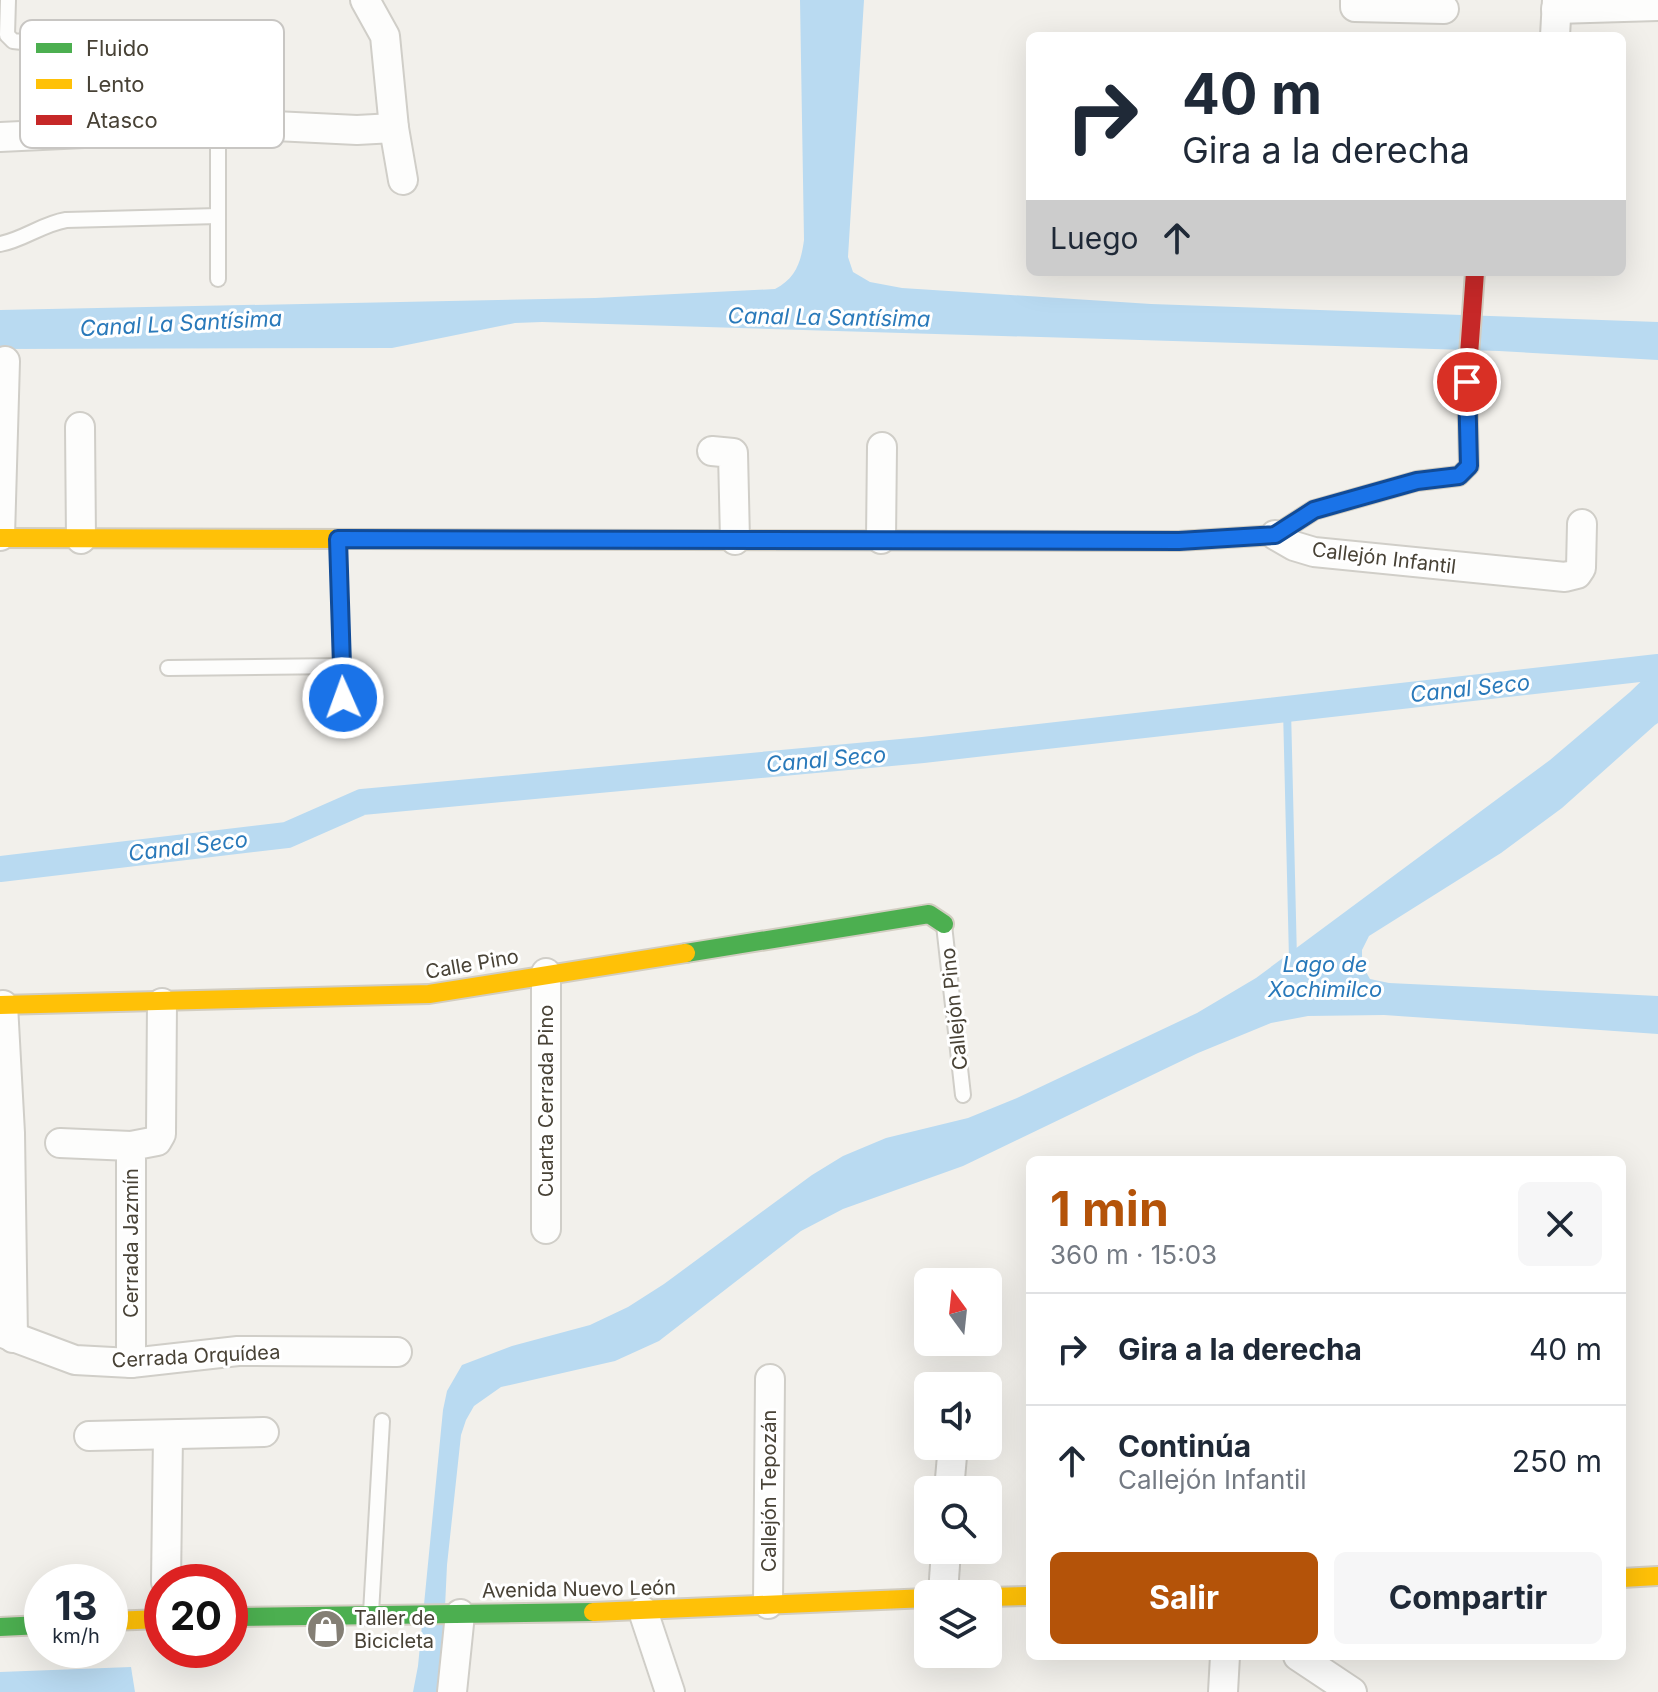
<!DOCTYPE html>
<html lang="es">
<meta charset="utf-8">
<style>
:root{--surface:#fff;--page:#f6f6f7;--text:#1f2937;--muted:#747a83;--line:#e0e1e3;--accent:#b45309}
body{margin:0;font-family:Inter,sans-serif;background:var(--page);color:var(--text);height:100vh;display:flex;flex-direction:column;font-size:30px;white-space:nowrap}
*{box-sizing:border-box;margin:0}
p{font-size:26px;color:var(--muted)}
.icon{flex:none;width:44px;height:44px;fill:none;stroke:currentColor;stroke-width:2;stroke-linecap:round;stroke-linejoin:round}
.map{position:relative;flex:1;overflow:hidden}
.sheet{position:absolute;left:1026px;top:1156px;width:600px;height:504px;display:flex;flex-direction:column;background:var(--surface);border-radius:12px;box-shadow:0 8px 32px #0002}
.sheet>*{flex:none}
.hud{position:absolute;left:1026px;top:32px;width:600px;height:244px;border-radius:12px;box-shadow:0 8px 32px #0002;background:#fff;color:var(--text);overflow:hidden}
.needle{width:52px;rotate:345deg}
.tools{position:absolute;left:914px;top:1268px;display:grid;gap:16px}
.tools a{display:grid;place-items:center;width:88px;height:88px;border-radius:12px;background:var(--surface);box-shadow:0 8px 32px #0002;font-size:40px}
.speed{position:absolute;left:24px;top:1564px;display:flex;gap:16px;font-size:40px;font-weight:700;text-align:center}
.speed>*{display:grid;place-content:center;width:104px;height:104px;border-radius:50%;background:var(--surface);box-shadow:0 8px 32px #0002;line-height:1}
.speed small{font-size:20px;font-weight:400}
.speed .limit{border:12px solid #d22;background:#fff;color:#111}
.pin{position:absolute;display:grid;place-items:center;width:68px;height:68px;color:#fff;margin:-34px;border:4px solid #fff;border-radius:50%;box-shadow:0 2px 8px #0007}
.me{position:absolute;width:88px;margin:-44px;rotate:358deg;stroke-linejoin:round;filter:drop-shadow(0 0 6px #0008)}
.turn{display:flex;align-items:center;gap:28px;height:168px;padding:0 24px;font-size:36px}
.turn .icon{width:104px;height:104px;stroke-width:2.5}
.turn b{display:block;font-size:56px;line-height:68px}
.then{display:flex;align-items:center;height:76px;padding:0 24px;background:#0003;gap:16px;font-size:30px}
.round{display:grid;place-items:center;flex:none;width:84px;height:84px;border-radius:12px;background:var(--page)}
.headline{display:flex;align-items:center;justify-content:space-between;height:136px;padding:0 24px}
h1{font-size:48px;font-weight:700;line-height:60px;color:var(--accent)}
.action{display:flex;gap:16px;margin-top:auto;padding:16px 24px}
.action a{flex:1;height:92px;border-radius:12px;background:var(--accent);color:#fff;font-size:32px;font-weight:700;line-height:92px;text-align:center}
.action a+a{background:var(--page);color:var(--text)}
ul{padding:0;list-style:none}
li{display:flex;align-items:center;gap:24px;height:112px;padding:0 24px;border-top:2px solid var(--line)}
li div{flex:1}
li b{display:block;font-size:30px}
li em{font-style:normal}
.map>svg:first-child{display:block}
.water{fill:#b9daf1}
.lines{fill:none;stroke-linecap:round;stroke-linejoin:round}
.stream{stroke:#b9daf1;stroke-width:8}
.canal{stroke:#b9daf1;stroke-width:26}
.lane-casing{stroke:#d0cec8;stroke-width:18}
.street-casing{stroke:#d0cec8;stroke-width:32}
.fast-casing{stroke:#d2cdc1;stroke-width:22}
.slow-casing{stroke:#d2cdc1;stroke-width:22}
.jam-casing{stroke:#d2cdc1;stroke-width:22}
.lane{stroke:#fdfdfc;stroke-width:14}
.street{stroke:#fdfdfc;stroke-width:28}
.fast{stroke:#4caf50;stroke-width:18}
.slow{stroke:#ffc107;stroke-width:18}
.jam{stroke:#c62828;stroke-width:18}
.route-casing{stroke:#114b97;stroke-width:20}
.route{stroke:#1a73e8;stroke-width:14}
.labels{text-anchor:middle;stroke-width:6;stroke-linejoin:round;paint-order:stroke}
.street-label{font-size:20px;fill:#484236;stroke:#fff}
.poi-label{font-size:20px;fill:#484236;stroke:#fff;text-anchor:start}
.water-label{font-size:22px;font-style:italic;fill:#2979ba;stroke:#fff}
.key{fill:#fff;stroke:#c8c6c3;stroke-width:2}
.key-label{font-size:22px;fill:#484236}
</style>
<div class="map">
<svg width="1658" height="1692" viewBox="0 0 1658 1692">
<rect width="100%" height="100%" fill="#f2f0eb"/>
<g class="water">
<path d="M800,0H864L848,257L853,272L870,282L902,288L1151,304L1658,322V360L1499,351L542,322L515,323L392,348L0,349V310L595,298L775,289C796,278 801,262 804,240Z"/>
<polygon points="1658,665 1658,723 1655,725 1562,808 1501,853 1369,936 1362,950 1362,965 1370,979 1389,983 1658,996 1658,1034 1384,1015 1308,1016 1271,1023 1198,1053 963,1166 843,1209 801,1231 659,1341 615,1361 501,1387 474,1406 466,1420 461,1435 447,1565 441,1692 413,1692 418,1666 443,1410 447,1391 462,1365 512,1346 590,1325 628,1307 664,1284 812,1175 843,1156 886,1138 968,1118 1017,1098 1197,1013 1256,978 1550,760 1630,692"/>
<polygon points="131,1667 135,1692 0,1692 0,1672"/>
</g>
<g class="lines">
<polyline class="stream" points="1287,709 1293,959"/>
<polyline class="canal" points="0,869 287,835 362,802 923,750 1658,667"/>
<g class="lane-casing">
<g id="lane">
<polyline points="8,0 7,35 13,41 32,43 36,53 33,136"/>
<polyline points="218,126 218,279"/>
<path d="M0,244C23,240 42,224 66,220L218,216"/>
<polyline points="338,540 343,698"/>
<polyline points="168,668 342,666"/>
<polyline points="944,925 963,1095"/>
<polyline points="371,1613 382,1421"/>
</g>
</g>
<g class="street-casing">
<g id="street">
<polyline points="365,0 385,36 394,128 403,180"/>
<polyline points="1355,0 1355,7 1444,9"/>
<polyline points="1556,9 1658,6"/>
<polyline points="1555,36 1557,0"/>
<polyline points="0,137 252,125 357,130 394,128"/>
<polyline points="80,427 81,539"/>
<polyline points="712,451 733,453 735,540"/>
<polyline points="1275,535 1294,546 1314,552 1565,577 1577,574 1581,568 1582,524"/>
<polyline points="0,536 5,361"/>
<polyline points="881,539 882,447"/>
<polyline points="3,1005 10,1133 13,1338"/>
<polyline points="60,1143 131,1146"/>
<polyline points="546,1229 546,973"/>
<polyline points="0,1332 75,1360 131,1363 238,1351 397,1352"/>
<polyline points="131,1363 131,1146 157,1141 161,1134 162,1003"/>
<polyline points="89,1436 264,1432"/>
<polyline points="949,1490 952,1456"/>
<polyline points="166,1582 168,1436"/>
<polyline points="943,1594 946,1550"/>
<polyline points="768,1604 770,1379"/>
<polyline points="643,1611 670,1692"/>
<polyline points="1298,1656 1352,1692"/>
<polyline points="452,1692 460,1614"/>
<polyline points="1223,1692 1225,1656"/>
</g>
</g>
<g class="fast-casing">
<g id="fast">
<polyline points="686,953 929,914 944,924"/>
<polyline points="230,1617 593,1612"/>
<polyline points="0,1627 42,1625"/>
</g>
</g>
<g class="slow-casing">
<g id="slow">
<polyline points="0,538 364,539"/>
<polyline points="687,540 1086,541"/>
<polyline points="0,1005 429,994 686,953"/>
<polyline points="1622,1578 1658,1576"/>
<polyline points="988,1597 1030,1596"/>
<polyline points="593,1612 928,1598"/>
<polyline points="110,1621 162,1619"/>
</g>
</g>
<g class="jam-casing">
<g id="jam">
<polyline points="364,539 687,540"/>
<polyline points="1086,541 1179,541 1275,535 1314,510 1417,481 1459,476 1469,466 1467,382 1475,272"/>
</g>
</g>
<use href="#lane" class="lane"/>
<use href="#street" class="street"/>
<use href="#fast" class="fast"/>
<use href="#slow" class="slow"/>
<use href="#jam" class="jam"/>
</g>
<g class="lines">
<g class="route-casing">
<polyline id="route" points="343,698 338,539 1179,541 1275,535 1314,510 1417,481 1459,476 1469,466 1467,382"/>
</g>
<use href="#route" class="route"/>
</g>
<defs>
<g id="shop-disc" transform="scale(2)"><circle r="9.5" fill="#847f75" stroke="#fff"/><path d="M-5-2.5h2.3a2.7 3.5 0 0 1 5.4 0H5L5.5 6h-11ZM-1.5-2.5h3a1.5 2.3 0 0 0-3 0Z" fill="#fff"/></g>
</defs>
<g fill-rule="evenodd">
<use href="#shop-disc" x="326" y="1629"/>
</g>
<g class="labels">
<g class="street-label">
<text transform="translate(1384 558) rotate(7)" y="7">Callejón Infantil</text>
<text transform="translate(472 964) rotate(-10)" y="7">Calle Pino</text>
<text transform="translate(954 1009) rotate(-96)" y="7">Callejón Pino</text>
<text transform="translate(546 1101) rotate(-90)" y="7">Cuarta Cerrada Pino</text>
<text transform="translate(131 1243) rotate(-90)" y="7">Cerrada Jazmín</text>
<text transform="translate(196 1356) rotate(-3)" y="7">Cerrada Orquídea</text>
<text transform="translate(769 1491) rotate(-90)" y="7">Callejón Tepozán</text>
<text transform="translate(579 1589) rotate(-1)" y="7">Avenida Nuevo León</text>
</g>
<g class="poi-label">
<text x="354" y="1625">Taller de<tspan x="354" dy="23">Bicicleta</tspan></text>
</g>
<g class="water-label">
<text transform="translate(829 317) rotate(1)" y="8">Canal La Santísima</text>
<text transform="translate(181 323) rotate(-3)" y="8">Canal La Santísima</text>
<text transform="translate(1470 688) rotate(-6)" y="8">Canal Seco</text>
<text transform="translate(826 759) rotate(-5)" y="8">Canal Seco</text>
<text transform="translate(188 846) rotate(-7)" y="8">Canal Seco</text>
<text x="1325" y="972">Lago de<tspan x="1325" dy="25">Xochimilco</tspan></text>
</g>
</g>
<rect x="20" y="20" width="264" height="128" rx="12" class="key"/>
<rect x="36" y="43" width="36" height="10" fill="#4caf50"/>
<rect x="36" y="79" width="36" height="10" fill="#ffc107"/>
<rect x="36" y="115" width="36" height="10" fill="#c62828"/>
<g class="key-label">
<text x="86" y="56">Fluido</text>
<text x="86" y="92">Lento</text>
<text x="86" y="128">Atasco</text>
</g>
</svg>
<div class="tools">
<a><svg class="needle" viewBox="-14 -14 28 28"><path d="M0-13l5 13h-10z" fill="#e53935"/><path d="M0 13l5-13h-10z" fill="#747a83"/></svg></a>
<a><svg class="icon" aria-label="sound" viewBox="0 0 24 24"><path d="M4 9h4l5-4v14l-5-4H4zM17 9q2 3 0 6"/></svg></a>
<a><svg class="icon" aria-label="search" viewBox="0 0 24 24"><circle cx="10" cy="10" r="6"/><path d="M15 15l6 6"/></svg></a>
<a><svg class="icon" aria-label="layers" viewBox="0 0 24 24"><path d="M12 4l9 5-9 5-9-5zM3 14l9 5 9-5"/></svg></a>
</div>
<div class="speed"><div>13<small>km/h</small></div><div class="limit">20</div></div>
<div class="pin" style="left:1467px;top:382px;background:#d93025"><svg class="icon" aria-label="arrive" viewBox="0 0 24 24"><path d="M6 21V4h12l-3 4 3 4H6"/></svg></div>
<svg class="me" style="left:343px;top:698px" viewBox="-20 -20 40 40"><circle r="17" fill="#1a73e8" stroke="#fff" stroke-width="3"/><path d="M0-11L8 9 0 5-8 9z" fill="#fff"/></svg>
<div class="hud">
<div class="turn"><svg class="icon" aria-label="right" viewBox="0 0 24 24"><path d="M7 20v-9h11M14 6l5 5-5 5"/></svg><div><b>40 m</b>Gira a la derecha</div></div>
<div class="then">Luego<svg class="icon" aria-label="ahead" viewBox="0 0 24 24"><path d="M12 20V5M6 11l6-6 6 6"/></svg></div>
</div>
<section class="sheet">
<div class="headline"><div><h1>1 min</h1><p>360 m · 15:03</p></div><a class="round"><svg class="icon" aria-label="close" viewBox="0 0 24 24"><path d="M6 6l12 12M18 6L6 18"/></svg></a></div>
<ul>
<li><svg class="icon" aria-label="right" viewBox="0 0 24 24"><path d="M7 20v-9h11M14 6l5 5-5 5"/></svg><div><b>Gira a la derecha</b></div><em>40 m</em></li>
<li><svg class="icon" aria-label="ahead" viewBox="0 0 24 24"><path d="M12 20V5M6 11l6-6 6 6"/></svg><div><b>Continúa</b><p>Callejón Infantil</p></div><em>250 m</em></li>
</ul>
<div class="action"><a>Salir</a><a>Compartir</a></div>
</section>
</div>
